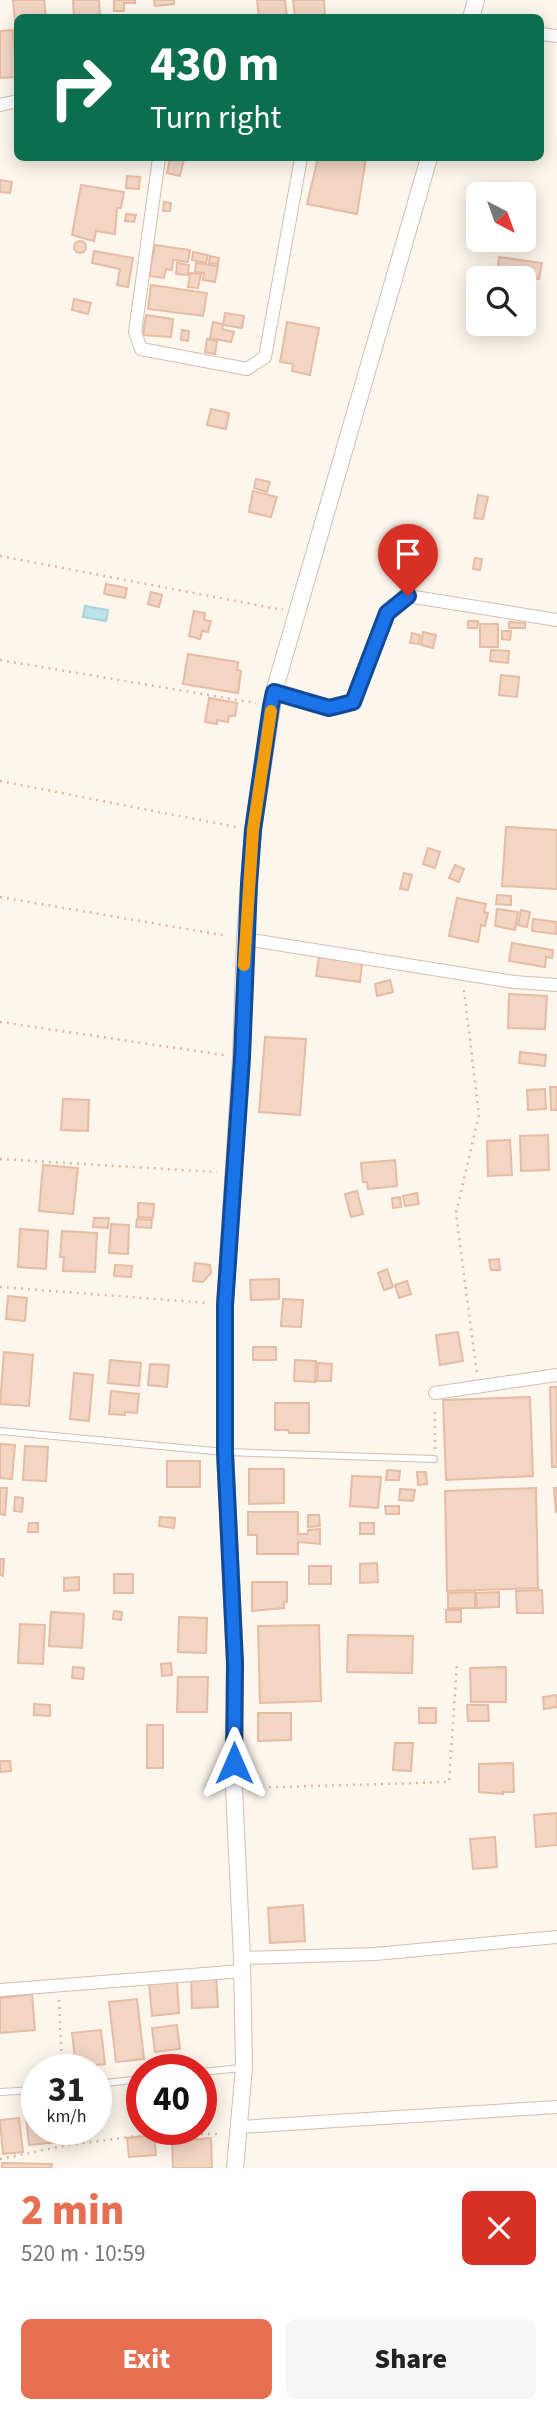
<!DOCTYPE html>
<meta charset="utf-8">
<style>
:root{--surface:#fff;--page:#f6f6f6;--text:#222;--muted:#767676;--accent:#e76f51}
body{margin:0;font-family:"Source Sans 3",sans-serif;background:var(--page);color:var(--text);height:100vh;display:flex;flex-direction:column;font-size:26px;white-space:nowrap}
*{box-sizing:border-box;margin:0}
p{font-size:23px;color:var(--muted)}
.icon{flex:none;width:38px;height:38px;fill:none;stroke:currentColor;stroke-width:2;stroke-linecap:round;stroke-linejoin:round}
.map{position:relative;height:2168px;overflow:hidden}
.sheet{display:flex;flex-direction:column;background:var(--surface);flex:1}
.sheet>*{flex:none}
.guide{position:absolute;left:14px;top:14px;width:530px;height:147px;border-radius:10px;box-shadow:0 4px 18px #0003;background:#0b6e4f;color:#fff;overflow:hidden}
.needle{width:46px;rotate:139deg}
.fabs{position:absolute;left:466px;top:182px;display:grid;gap:14px}
.fabs a{display:grid;place-items:center;width:70px;height:70px;border-radius:10px;background:var(--surface);box-shadow:0 4px 18px #0003;font-size:35px}
.speed{position:absolute;left:21px;top:2054px;display:flex;gap:14px;font-size:35px;font-weight:700;text-align:center}
.speed>*{display:grid;place-content:center;width:91px;height:91px;border-radius:50%;background:var(--surface);box-shadow:0 4px 18px #0003;line-height:1}
.speed small{font-size:18px;font-weight:400}
.speed .limit{border:10px solid #d22;background:#fff;color:#111}
.pin{position:absolute;display:grid;place-items:center;width:60px;height:60px;color:#fff;margin:-72px -30px;border-radius:50% 50% 50% 0;rotate:-45deg;box-shadow:0 0 7px #0007}
.pin .icon{rotate:45deg}
.me{position:absolute;width:77px;margin:-38px;rotate:0deg;stroke-linejoin:round;filter:drop-shadow(0 0 5px #0008)}
.turn{display:flex;align-items:center;gap:24px;height:147px;padding:0 21px;font-size:32px}
.turn .icon{width:91px;height:91px;stroke-width:2.5}
.turn b{display:block;font-size:49px;line-height:60px}
.round{display:grid;place-items:center;flex:none;width:74px;height:74px;border-radius:10px;background:var(--page)}
.summary{display:flex;align-items:center;justify-content:space-between;height:119px;padding:0 21px}
h1{font-size:42px;font-weight:800;line-height:52px;color:var(--accent)}
.cta{display:flex;gap:14px;margin-top:auto;padding:14px 21px}
.cta a{flex:1;height:80px;border-radius:10px;background:var(--accent);color:#fff;font-size:28px;font-weight:800;line-height:80px;text-align:center}
.cta a+a{background:var(--page);color:var(--text)}
.map>svg:first-child{display:block}
.water{fill:#bfe3e8;stroke:#a5d3da;stroke-width:2}
.building{fill:#f3d5c3;stroke:#e6bba3;stroke-width:2}
.lines{fill:none;stroke-linecap:round;stroke-linejoin:round}
.service-casing{stroke:#d1beb0;stroke-width:8}
.minor-casing{stroke:#d1beb0;stroke-width:14}
.tertiary-casing{stroke:#d1beb0;stroke-width:18}
.path{stroke:#d9b8a5;stroke-width:2.5;stroke-dasharray:2 5;stroke-linecap:butt}
.service{stroke:#fff;stroke-width:6}
.minor{stroke:#fff;stroke-width:12}
.tertiary{stroke:#fff;stroke-width:16}
.route-casing{stroke:#114b97;stroke-width:18}
.route{stroke:#1a73e8;stroke-width:12}
.slow{stroke:#f59e0b;stroke-width:12}
</style>
<div class="map">
<svg width="557" height="2168" viewBox="0 0 557 2168">
<rect width="100%" height="100%" fill="#fdf6ec"/>
<polygon class="water" points="85,606 108,610 106,621 83,617"/>
<g class="building">
<polygon points="13,0 44,0 46,18 18,18 18,23 15,23"/>
<polygon points="73,0 99,0 100,18 74,18"/>
<polygon points="114,0 135,0 135,3 124,3 124,11 114,11"/>
<polygon points="154,0 174,0 174,4 155,6"/>
<polygon points="257,0 285,0 287,18 259,18"/>
<polygon points="293,0 324,0 325,18 295,18"/>
<polygon points="13,30 16,77 0,78 0,31"/>
<polygon points="170,158 184,159 180,176 167,173"/>
<polygon points="318,158 366,158 357,214 307,204"/>
<polygon points="127,176 140,177 139,189 126,188"/>
<polygon points="0,180 12,182 10,193 0,192"/>
<polygon points="81,185 124,192 121,208 117,208 115,234 96,231 94,241 72,235"/>
<polygon points="164,202 171,203 170,211 163,211"/>
<polygon points="126,214 136,215 134,222 125,221"/>
<circle cx="80" cy="247" r="6"/>
<polygon points="155,245 190,250 188,262 173,260 172,270 166,269 164,278 149,276"/>
<polygon points="94,251 133,258 128,287 117,285 120,269 92,263"/>
<polygon points="193,252 208,255 206,263 192,260"/>
<polygon points="210,256 219,258 218,264 209,263"/>
<polygon points="499,257 542,263 539,279 497,274"/>
<polygon points="177,263 189,265 188,275 176,274"/>
<polygon points="196,263 218,266 215,282 203,280 204,273 195,272"/>
<polygon points="190,273 201,274 198,288 188,287"/>
<polygon points="151,285 207,293 203,316 148,309"/>
<polygon points="74,299 91,303 88,314 72,310"/>
<polygon points="225,313 244,316 242,328 223,325"/>
<polygon points="146,315 173,319 171,337 143,335"/>
<polygon points="213,322 223,324 222,329 234,332 231,342 210,338"/>
<polygon points="287,322 319,328 310,375 292,371 293,364 280,362"/>
<polygon points="182,330 189,331 188,341 181,340"/>
<polygon points="207,339 217,341 215,354 205,352"/>
<polygon points="211,409 229,413 226,429 207,425"/>
<polygon points="256,479 270,482 267,492 254,488"/>
<polygon points="253,491 277,497 271,517 249,512"/>
<polygon points="478,495 488,497 483,519 474,518"/>
<polygon points="402,544 417,549 410,570 395,564"/>
<polygon points="475,558 482,559 480,570 473,569"/>
<polygon points="106,584 127,588 125,598 104,594"/>
<polygon points="151,592 162,595 159,607 148,604"/>
<polygon points="194,611 205,613 204,620 211,621 208,632 202,631 200,639 189,636"/>
<polygon points="468,621 478,621 477,628 468,628"/>
<polygon points="509,622 525,623 525,628 509,628"/>
<rect x="480" y="624" width="18" height="23"/>
<polygon points="502,631 511,631 510,640 502,639"/>
<polygon points="423,632 436,635 433,648 421,645"/>
<polygon points="412,633 420,635 419,644 410,643"/>
<polygon points="491,650 509,651 508,663 490,661"/>
<polygon points="188,654 238,662 237,670 241,671 238,693 183,684"/>
<polygon points="501,675 519,677 517,697 499,695"/>
<polygon points="209,698 237,703 235,716 229,716 228,722 217,720 217,724 205,722"/>
<polygon points="506,827 557,830 557,889 502,886"/>
<polygon points="428,848 440,852 435,868 423,864"/>
<polygon points="455,865 464,869 459,882 449,878"/>
<polygon points="404,873 412,875 408,890 400,889"/>
<polygon points="497,895 511,896 511,905 496,904"/>
<polygon points="457,898 486,904 484,912 488,913 485,926 481,925 478,942 449,936"/>
<polygon points="497,909 518,912 515,930 495,926"/>
<polygon points="521,910 530,912 527,927 518,925"/>
<polygon points="533,919 557,922 556,934 532,931"/>
<polygon points="512,943 553,950 552,958 546,957 545,967 509,961"/>
<polygon points="319,957 362,963 360,982 316,976"/>
<polygon points="390,980 393,992 377,996 375,984"/>
<polygon points="509,994 547,996 545,1029 508,1028"/>
<polygon points="265,1037 306,1039 300,1115 259,1112"/>
<polygon points="520,1052 546,1055 545,1066 519,1063"/>
<polygon points="550,1087 557,1087 557,1110 551,1110"/>
<polygon points="545,1089 546,1109 528,1110 527,1090"/>
<polygon points="63,1099 89,1100 88,1131 61,1130"/>
<polygon points="548,1135 549,1170 521,1171 520,1136"/>
<polygon points="510,1140 512,1175 488,1176 487,1141"/>
<polygon points="395,1160 397,1186 368,1189 367,1182 363,1182 361,1163"/>
<polygon points="43,1165 78,1168 73,1214 39,1211"/>
<polygon points="357,1191 363,1214 351,1217 345,1194"/>
<polygon points="417,1193 419,1204 405,1206 403,1196"/>
<polygon points="400,1197 401,1207 393,1208 392,1198"/>
<polygon points="138,1203 154,1204 153,1218 138,1217"/>
<polygon points="94,1218 109,1218 108,1228 93,1227"/>
<polygon points="137,1219 152,1220 151,1228 136,1227"/>
<polygon points="111,1224 129,1225 128,1254 109,1253"/>
<polygon points="20,1229 48,1231 46,1269 18,1267"/>
<polygon points="62,1231 97,1233 95,1272 63,1271 64,1257 60,1257"/>
<polygon points="499,1259 500,1270 491,1270 489,1260"/>
<polygon points="195,1263 210,1265 211,1273 203,1282 193,1281"/>
<polygon points="115,1265 132,1266 131,1277 114,1276"/>
<polygon points="387,1269 393,1287 384,1290 378,1273"/>
<polygon points="279,1279 279,1299 251,1300 250,1280"/>
<polygon points="407,1281 411,1294 399,1298 395,1285"/>
<polygon points="8,1296 27,1298 25,1321 6,1319"/>
<polygon points="283,1299 303,1300 301,1327 281,1326"/>
<polygon points="458,1332 463,1361 440,1365 436,1335"/>
<rect x="253" y="1347" width="23" height="13"/>
<polygon points="4,1352 33,1355 29,1406 0,1404"/>
<polygon points="110,1360 141,1363 139,1386 108,1383"/>
<polygon points="295,1360 316,1361 315,1382 294,1381"/>
<polygon points="318,1363 332,1364 331,1381 317,1381"/>
<polygon points="150,1364 169,1365 167,1387 148,1385"/>
<polygon points="74,1373 93,1375 89,1421 70,1419"/>
<polygon points="550,1387 557,1387 557,1467 552,1467"/>
<polygon points="111,1391 139,1394 137,1413 125,1412 125,1415 109,1414"/>
<polygon points="530,1397 533,1476 446,1480 443,1400"/>
<polygon points="275,1403 309,1403 309,1433 289,1433 288,1430 275,1430"/>
<polygon points="0,1444 15,1445 12,1479 0,1478"/>
<polygon points="25,1446 48,1447 46,1481 23,1480"/>
<rect x="167" y="1461" width="33" height="26"/>
<polygon points="249,1469 284,1469 284,1503 249,1504"/>
<polygon points="387,1470 400,1471 399,1480 386,1480"/>
<polygon points="417,1472 426,1472 427,1484 418,1485"/>
<polygon points="352,1476 381,1477 378,1508 350,1506"/>
<polygon points="0,1488 7,1488 5,1515 0,1514"/>
<polygon points="536,1488 538,1588 447,1591 445,1491"/>
<polygon points="554,1488 557,1488 557,1512 556,1512"/>
<polygon points="400,1489 415,1490 413,1501 399,1500"/>
<polygon points="15,1497 23,1498 22,1512 14,1511"/>
<polygon points="385,1506 399,1506 399,1514 386,1514"/>
<polygon points="248,1512 298,1512 298,1534 308,1534 308,1530 320,1529 320,1544 298,1542 298,1554 257,1554 257,1535 248,1535"/>
<polygon points="308,1515 319,1515 320,1526 308,1527"/>
<polygon points="160,1517 175,1518 174,1528 159,1526"/>
<polygon points="29,1523 38,1523 38,1532 28,1532"/>
<rect x="360" y="1523" width="14" height="11"/>
<polygon points="0,1559 4,1559 3,1576 0,1575"/>
<polygon points="377,1563 378,1582 360,1583 360,1564"/>
<rect x="309" y="1566" width="22" height="18"/>
<rect x="114" y="1574" width="19" height="19"/>
<polygon points="79,1577 79,1590 64,1591 64,1578"/>
<polygon points="252,1582 287,1582 287,1602 284,1602 284,1608 252,1611"/>
<polygon points="542,1590 543,1613 517,1613 516,1591"/>
<polygon points="475,1592 475,1608 448,1608 448,1593"/>
<polygon points="499,1592 499,1607 477,1608 476,1593"/>
<rect x="446" y="1610" width="15" height="12"/>
<polygon points="114,1611 122,1612 121,1620 113,1619"/>
<polygon points="51,1612 84,1614 82,1648 49,1646"/>
<polygon points="179,1617 207,1618 206,1653 178,1652"/>
<polygon points="20,1624 45,1625 43,1664 18,1663"/>
<polygon points="319,1625 321,1701 260,1703 258,1626"/>
<polygon points="348,1635 413,1636 412,1673 347,1672"/>
<polygon points="171,1663 172,1675 162,1676 161,1664"/>
<polygon points="73,1667 84,1668 83,1679 72,1678"/>
<polygon points="506,1667 506,1702 471,1702 470,1668"/>
<polygon points="178,1677 208,1677 207,1712 177,1712"/>
<polygon points="557,1695 557,1707 544,1709 543,1697"/>
<polygon points="34,1704 50,1705 50,1716 34,1715"/>
<polygon points="467,1705 488,1705 489,1721 468,1721"/>
<rect x="419" y="1708" width="17" height="15"/>
<polygon points="258,1713 291,1713 291,1740 258,1741"/>
<rect x="147" y="1725" width="16" height="43"/>
<polygon points="395,1743 413,1743 411,1771 393,1770"/>
<polygon points="0,1761 10,1761 11,1771 0,1772"/>
<polygon points="513,1763 514,1792 503,1792 503,1794 479,1792 479,1764"/>
<polygon points="557,1813 557,1845 536,1847 534,1815"/>
<polygon points="495,1837 497,1867 473,1869 470,1839"/>
<polygon points="303,1905 305,1941 270,1943 268,1908"/>
<polygon points="216,1975 218,2007 192,2008 191,1976"/>
<polygon points="177,1981 179,2013 152,2016 149,1983"/>
<polygon points="32,1994 35,2030 0,2033 0,1998"/>
<polygon points="137,1999 144,2059 116,2062 109,2002"/>
<polygon points="177,2025 180,2049 155,2052 152,2028"/>
<polygon points="101,2030 105,2064 76,2067 72,2033"/>
<polygon points="37,2094 37,2130 58,2130 59,2142 29,2145 24,2095"/>
<polygon points="19,2118 23,2152 3,2154 0,2120"/>
<polygon points="154,2135 156,2155 129,2157 127,2138"/>
<polygon points="211,2138 212,2168 173,2168 172,2141"/>
<polygon points="2,2163 52,2164 51,2168 2,2168"/>
</g>
<g class="lines">
<g class="service-casing">
<g id="service">
<polyline points="0,1431 225,1452 434,1459"/>
<polyline points="201,2072 242,2068"/>
<polyline points="96,2084 142,2079"/>
<polyline points="0,2092 37,2090"/>
</g>
</g>
<g class="minor-casing">
<g id="minor">
<polyline points="541,34 557,36"/>
<polyline points="0,105 18,101"/>
<polyline points="159,158 135,332 141,349 247,369 265,357 301,158"/>
<polyline points="274,692 329,708 353,702 387,613 408,596 557,620"/>
<polyline points="245,939 514,982 557,985"/>
<polyline points="435,1393 557,1375"/>
<polyline points="242,1958 375,1954 557,1937"/>
<polyline points="0,1990 242,1971"/>
<polyline points="240,2127 557,2107"/>
</g>
</g>
<g class="tertiary-casing">
<g id="tertiary">
<polyline points="471,18 476,0"/>
<polyline points="235,2168 244,2068 242,1958 234,1788 235,1663 225,1452 225,1305 241,1058 245,939 253,830 274,692 429,158"/>
</g>
</g>
<g class="path">
<polyline points="0,556 283,610"/>
<polyline points="0,660 256,703"/>
<polyline points="0,781 236,827"/>
<polyline points="0,897 228,936"/>
<polyline points="464,990 479,1115 456,1213 477,1374"/>
<polyline points="0,1022 224,1055"/>
<polyline points="0,1159 217,1172"/>
<polyline points="0,1287 208,1303"/>
<polyline points="435,1449 435,1407"/>
<polyline points="248,1788 449,1782 457,1663"/>
<polyline points="59,2000 62,2070"/>
<polyline points="67,2130 68,2145"/>
<polyline points="0,2159 68,2145 153,2134 222,2134"/>
</g>
<use href="#service" class="service"/>
<use href="#minor" class="minor"/>
<use href="#tertiary" class="tertiary"/>
</g>
<g class="lines">
<g class="route-casing">
<polyline id="route" points="234,1763 235,1663 225,1452 225,1305 242,1058 249,884 253,830 271,706 274,692 329,708 353,702 387,613 408,596"/>
</g>
<use href="#route" class="route"/>
<polyline class="slow" points="244,965 253,830 271,711"/>
</g>
</svg>
<div class="fabs">
<a><svg class="needle" viewBox="-14 -14 28 28"><path d="M0-13l5 13h-10z" fill="#e53935"/><path d="M0 13l5-13h-10z" fill="#767676"/></svg></a>
<a><svg class="icon" aria-label="search" viewBox="0 0 24 24"><circle cx="10" cy="10" r="6"/><path d="M15 15l6 6"/></svg></a>
</div>
<div class="speed"><div>31<small>km/h</small></div><div class="limit">40</div></div>
<div class="pin" style="left:408px;top:596px;background:#d93025"><svg class="icon" aria-label="arrive" viewBox="0 0 24 24"><path d="M6 21V4h12l-3 4 3 4H6"/></svg></div>
<svg class="me" style="left:234px;top:1763px" viewBox="-20 -20 40 40"><path d="M0-17L14 15 0 8-14 15z" fill="#1a73e8" stroke="#fff" stroke-width="4"/></svg>
<div class="guide">
<div class="turn"><svg class="icon" aria-label="right" viewBox="0 0 24 24"><path d="M7 20v-9h11M14 6l5 5-5 5"/></svg><div><b>430 m</b>Turn right</div></div>
</div>
</div>
<section class="sheet">
<div class="summary"><div><h1>2 min</h1><p>520 m · 10:59</p></div><a class="round" style="background:#d93025;color:#fff"><svg class="icon" aria-label="close" viewBox="0 0 24 24"><path d="M6 6l12 12M18 6L6 18"/></svg></a></div>
<div class="cta"><a>Exit</a><a>Share</a></div>
</section>
